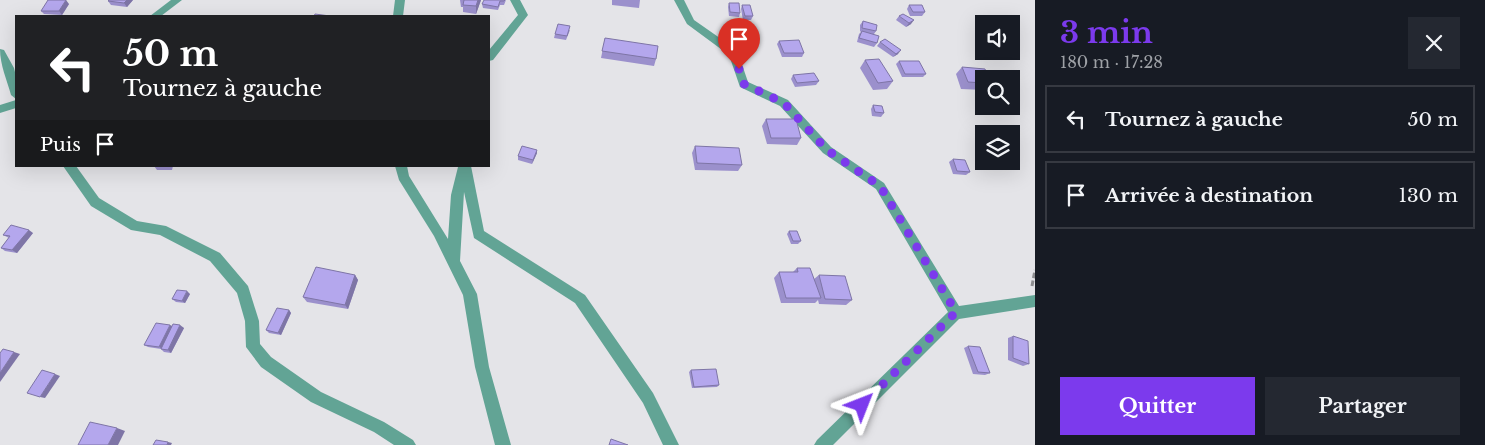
<!DOCTYPE html>
<html lang="fr">
<meta charset="utf-8">
<style>
:root{--surface:#171b24;--page:#242831;--text:#f1f3f6;--muted:#9ea1a6;--line:#363941;--accent:#7c3aed}
body{margin:0;font-family:"Libre Baskerville",serif;background:var(--page);color:var(--text);height:100vh;display:flex;flex-direction:column;font-size:19px;white-space:nowrap}
*{box-sizing:border-box;margin:0}
p{font-size:16px;color:var(--muted)}
.icon{flex:none;width:28px;height:28px;fill:none;stroke:currentColor;stroke-width:2;stroke-linecap:round;stroke-linejoin:round}
.map{position:relative;flex:1;overflow:hidden}
.panel{display:flex;flex-direction:column;background:var(--surface);width:450px}
.panel>*{flex:none}
.guide{position:absolute;left:15px;top:15px;width:475px;height:152px;border-radius:0px;box-shadow:0 5px 20px #0002;background:#202124;color:#fff;overflow:hidden}
.fabs{position:absolute;left:975px;top:15px;display:grid;gap:10px}
.fabs a{display:grid;place-items:center;width:45px;height:45px;border-radius:0px;background:var(--surface);box-shadow:0 5px 20px #0002;font-size:25px}
.pin{position:absolute;display:grid;place-items:center;width:42px;height:42px;color:#fff;margin:-51px -21px;border-radius:50% 50% 50% 0;rotate:-45deg;box-shadow:0 0 5px #0007}
.pin .icon{rotate:45deg}
.me{position:absolute;width:55px;margin:-28px;rotate:45deg;stroke-linejoin:round;filter:drop-shadow(0 0 4px #0008)}
.turn{display:flex;align-items:center;gap:18px;height:105px;padding:0 25px;font-size:22px}
.turn .icon{width:65px;height:65px;stroke-width:2.5}
.turn b{display:block;font-size:35px;line-height:42px}
.then{display:flex;align-items:center;height:48px;padding:0 25px;background:#0003;gap:10px;font-size:19px}
.round{display:grid;place-items:center;flex:none;width:52px;height:52px;border-radius:0px;background:var(--page)}
.head{display:flex;align-items:center;justify-content:space-between;height:85px;padding:0 25px}
h1{font-size:30px;font-weight:700;line-height:38px;color:var(--accent)}
.action{display:flex;gap:10px;margin-top:auto;padding:10px 25px}
.action a{flex:1;height:58px;border-radius:0px;background:var(--accent);color:#fff;font-size:20px;font-weight:700;line-height:58px;text-align:center}
.action a+a{background:var(--page);color:var(--text)}
ul{padding:0;list-style:none}
li{display:flex;align-items:center;gap:15px;height:68px;margin:0 10px 8px;padding:0 15px;border:2px solid var(--line);border-radius:0px}
li div{flex:1}
li b{display:block;font-size:19px}
li em{font-style:normal}
main{display:flex;flex:1;min-height:0}
.map>svg:first-child{display:block}
.lines{fill:none;stroke-linecap:round;stroke-linejoin:round}
.path{stroke:#8d8d90;stroke-width:3;stroke-dasharray:5.5 2.5;stroke-linecap:butt}
.minor{fill:#62a495;fill-rule:evenodd}
.wall{fill:#9b90cc}
.shaded-wall{fill:#7e75a6}
.building{fill:#b4a7ed;stroke:#7e75a6}
.route{stroke:#7c3aed;stroke-width:9;stroke-dasharray:0 16.2}
</style>
<main>
<div class="map">
<svg width="1035" height="445" viewBox="0 0 1035 445">
<rect width="100%" height="100%" fill="#e4e4e8"/>
<g class="lines">
<polyline class="path" points="1032,286 1035,270"/>
<g class="minor">
<polygon points="171,0 182,0 161,16 150,16"/>
<polygon points="395,0 405,0 403,16 393,16"/>
<polygon points="510,0 520,0 528,15 493,60 489,61 489,50 518,15"/>
<polygon points="674,0 684,0 694,20 737,50 748,82 788,100 831,147 884,183 959,306 1035,295 1035,307 959,319 833,445 814,445 817,440 948,312 876,189 823,153 780,106 740,87 729,55 687,24"/>
<path d="M0,49L4,50L14,68L16,76V99L11,95C7,80 0,65 0,49Z"/>
<polygon points="16,100 16,108 0,113 0,105"/>
<polygon points="63,166 76,166 99,198 137,221 166,226 220,253 248,286 259,321 260,344 271,357 321,392 384,422 413,440 416,445 394,445 374,432 311,402 261,367 246,347 245,321 237,293 210,261 160,235 131,230 91,206"/>
<polygon points="395,166 407,166 409,176 448,239 451,195 458,167 471,166 484,231 585,295 653,393 679,445 663,445 643,403 575,303 474,238 464,192 460,261 477,294 489,367 511,445 495,445 475,367 463,295 434,236 399,180"/>
</g>
</g>
<g class="wall">
<polygon points="133,0 127,7 111,5 108,1"/>
<polygon points="460,0 481,0 476,14 463,12 463,7 461,7"/>
<polygon points="506,0 504,5 500,5 498,10 483,8 482,4"/>
<polygon points="612,0 640,0 639,8 612,5"/>
<polygon points="729,3 740,13 739,17 729,16 728,7"/>
<polygon points="69,4 62,15 44,14 41,11"/>
<polygon points="742,5 753,16 751,20 743,20 741,9"/>
<polygon points="909,5 925,12 922,16 910,16 907,9"/>
<polygon points="899,16 911,24 906,27 896,20"/>
<polygon points="863,21 876,31 874,34 877,43 874,47 857,42 859,34 861,32 860,31 860,25"/>
<polygon points="570,30 566,40 554,38 555,34"/>
<polygon points="605,38 656,59 654,66 601,58"/>
<polygon points="779,41 804,53 802,57 782,57 777,44"/>
<polygon points="880,42 898,54 893,57 877,46"/>
<polygon points="865,60 893,81 887,89 873,90 860,68"/>
<polygon points="899,61 926,74 923,77 902,77 896,64"/>
<polygon points="962,67 984,79 984,90 961,89 956,74"/>
<polygon points="793,75 819,81 816,85 795,87 791,79"/>
<polygon points="873,105 884,113 881,117 872,116 871,109"/>
<polygon points="766,119 801,138 797,145 767,144 762,126"/>
<polygon points="695,146 742,165 738,171 695,170 692,153"/>
<polygon points="537,153 532,164 518,160 518,156"/>
<polygon points="953,159 970,172 966,175 953,174 949,162"/>
<polygon points="154,166 173,166 172,170 157,170"/>
<polygon points="789,231 801,241 798,244 791,244 787,234"/>
<polygon points="33,233 17,253 5,251 1,248 9,238 3,235"/>
<polygon points="797,268 814,279 819,275 852,300 846,305 819,304 818,300 815,303 781,303 774,278 779,272 793,272"/>
<polygon points="355,275 358,280 348,309 307,302 303,297"/>
<polygon points="190,294 185,303 176,302 172,299"/>
<polygon points="289,310 291,313 281,335 269,333 266,330"/>
<polygon points="172,326 184,328 171,353 164,352 161,349 148,347 144,345"/>
<polygon points="1013,336 1029,364 1023,366 1008,360 1008,338"/>
<polygon points="968,346 990,373 985,375 973,374 964,348"/>
<polygon points="691,370 719,385 717,387 692,388 689,372"/>
</g>
<g class="shaded-wall">
<polygon points="66,0 69,4 62,15 59,11"/>
<polygon points="127,0 133,0 127,7 124,3"/>
<polygon points="478,0 481,0 476,14 476,6"/>
<polygon points="914,20 911,24 906,27 909,23"/>
<polygon points="901,50 898,54 893,57 896,54"/>
<polygon points="537,150 537,153 532,164 533,160"/>
<polygon points="29,230 33,233 17,253 12,250"/>
<polygon points="355,275 358,280 348,309 345,305"/>
<polygon points="187,291 190,294 185,303 182,301"/>
<polygon points="289,310 291,313 281,335 278,333"/>
<polygon points="170,325 174,327 163,349 159,347"/>
<polygon points="180,325 184,328 171,353 168,350"/>
<polygon points="14,352 20,354 0,382 0,373"/>
<polygon points="55,374 60,376 45,398 40,397"/>
<polygon points="117,428 125,431 118,445 108,445"/>
<polygon points="168,442 172,443 171,445 167,445"/>
</g>
<g class="building">
<polygon points="48,0 66,0 59,11 41,11"/>
<polygon points="109,0 127,0 124,3 108,1"/>
<polygon points="464,0 478,0 476,6 463,5"/>
<polygon points="484,0 505,0 504,1 500,1 498,7 482,4"/>
<polygon points="729,3 739,3 740,13 730,12"/>
<polygon points="742,5 750,5 753,16 745,16"/>
<polygon points="909,5 922,5 925,12 913,12"/>
<polygon points="315,14 330,16 314,16"/>
<polygon points="903,14 914,20 909,23 899,16"/>
<polygon points="863,21 877,25 876,31 862,28"/>
<polygon points="558,24 570,26 567,36 555,34"/>
<polygon points="862,31 879,36 877,43 859,38"/>
<polygon points="605,38 658,46 656,59 602,51"/>
<polygon points="885,39 901,50 896,54 880,42"/>
<polygon points="799,40 804,53 784,53 779,41"/>
<polygon points="879,59 893,81 878,83 865,60"/>
<polygon points="899,61 919,61 926,74 905,74"/>
<polygon points="962,67 985,69 989,79 984,79 984,83 968,82"/>
<polygon points="814,73 819,81 797,83 793,75"/>
<polygon points="873,105 882,106 884,113 875,112"/>
<polygon points="766,119 796,119 801,138 771,138"/>
<polygon points="522,146 537,150 533,160 518,156"/>
<polygon points="695,146 739,148 742,165 697,163"/>
<polygon points="953,159 965,160 970,172 957,171"/>
<polygon points="11,225 29,230 12,250 1,248 10,236 3,235"/>
<polygon points="789,231 797,231 801,241 793,241"/>
<polygon points="316,267 355,275 345,305 303,297"/>
<polygon points="797,268 810,268 821,298 786,298 779,272 798,272"/>
<polygon points="819,275 845,276 852,300 825,299"/>
<polygon points="177,290 187,291 182,301 172,299"/>
<polygon points="277,308 289,310 278,333 266,330"/>
<polygon points="156,323 170,325 159,347 144,345"/>
<polygon points="173,324 180,325 168,350 161,349"/>
<polygon points="1013,336 1028,341 1029,364 1013,358"/>
<polygon points="968,346 980,347 990,373 978,372"/>
<polygon points="3,349 14,352 0,373 0,353"/>
<polygon points="716,369 719,385 694,387 691,370"/>
<polygon points="42,370 55,374 40,397 27,393"/>
<polygon points="90,422 117,428 108,445 78,445"/>
<polygon points="611,439 628,445 609,445"/>
<polygon points="156,440 168,442 167,445 153,445"/>
</g>
<g class="lines">
<polyline class="route" points="739,69 744,84 784,103 827,150 880,186 956,312 862,405"/>
</g>
</svg>
<div class="fabs">
<a><svg class="icon" aria-label="sound" viewBox="0 0 24 24"><path d="M4 9h4l5-4v14l-5-4H4zM17 9q2 3 0 6"/></svg></a>
<a><svg class="icon" aria-label="search" viewBox="0 0 24 24"><circle cx="10" cy="10" r="6"/><path d="M15 15l6 6"/></svg></a>
<a><svg class="icon" aria-label="layers" viewBox="0 0 24 24"><path d="M12 4l9 5-9 5-9-5zM3 14l9 5 9-5"/></svg></a>
</div>
<div class="pin" style="left:739px;top:69px;background:#d93025"><svg class="icon" aria-label="arrive" viewBox="0 0 24 24"><path d="M6 21V4h12l-3 4 3 4H6"/></svg></div>
<svg class="me" style="left:862px;top:405px" viewBox="-20 -20 40 40"><path d="M0-17L14 15 0 8-14 15z" fill="#7c3aed" stroke="#fff" stroke-width="4"/></svg>
<div class="guide">
<div class="turn"><svg class="icon" aria-label="left" viewBox="0 0 24 24"><path d="M17 20v-9H6M10 6l-5 5 5 5"/></svg><div><b>50 m</b>Tournez à gauche</div></div>
<div class="then">Puis<svg class="icon" aria-label="arrive" viewBox="0 0 24 24"><path d="M6 21V4h12l-3 4 3 4H6"/></svg></div>
</div>
</div>
<section class="panel">
<div class="head"><div><h1>3 min</h1><p>180 m · 17:28</p></div><a class="round"><svg class="icon" aria-label="close" viewBox="0 0 24 24"><path d="M6 6l12 12M18 6L6 18"/></svg></a></div>
<ul>
<li><svg class="icon" aria-label="left" viewBox="0 0 24 24"><path d="M17 20v-9H6M10 6l-5 5 5 5"/></svg><div><b>Tournez à gauche</b></div><em>50 m</em></li>
<li><svg class="icon" aria-label="arrive" viewBox="0 0 24 24"><path d="M6 21V4h12l-3 4 3 4H6"/></svg><div><b>Arrivée à destination</b></div><em>130 m</em></li>
</ul>
<div class="action"><a>Quitter</a><a>Partager</a></div>
</section>
</main>
